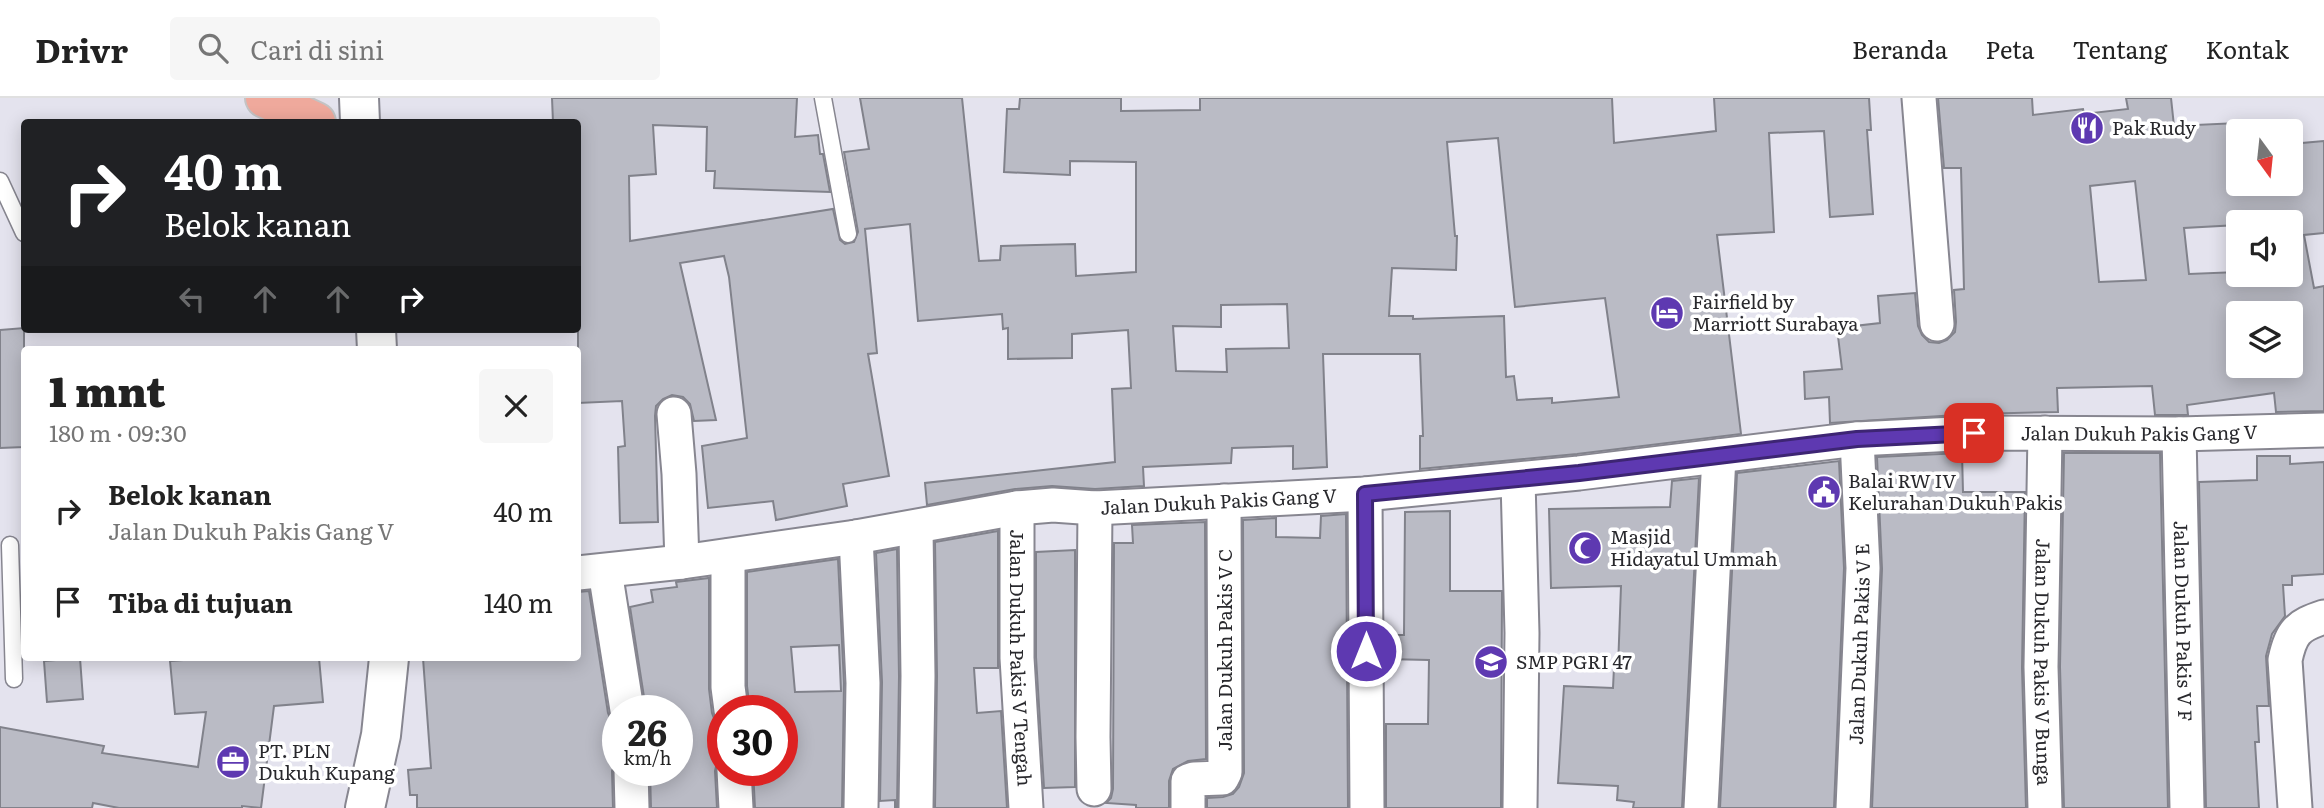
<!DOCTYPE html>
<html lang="id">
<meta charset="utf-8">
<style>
:root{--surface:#fff;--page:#f6f6f6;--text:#222;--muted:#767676;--line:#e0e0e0}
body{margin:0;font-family:Literata,serif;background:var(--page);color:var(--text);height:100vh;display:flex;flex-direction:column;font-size:26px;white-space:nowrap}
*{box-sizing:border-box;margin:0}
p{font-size:23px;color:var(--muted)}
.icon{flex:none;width:38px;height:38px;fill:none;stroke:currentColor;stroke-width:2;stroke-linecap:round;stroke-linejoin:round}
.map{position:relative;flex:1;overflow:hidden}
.panel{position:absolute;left:21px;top:248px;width:560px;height:315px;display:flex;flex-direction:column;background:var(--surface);border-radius:7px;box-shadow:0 4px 18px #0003}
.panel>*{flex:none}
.banner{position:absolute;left:21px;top:21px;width:560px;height:214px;border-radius:7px;box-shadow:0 4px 18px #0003;background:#202124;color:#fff;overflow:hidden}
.needle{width:46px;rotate:165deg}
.tools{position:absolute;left:2226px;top:21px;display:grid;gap:14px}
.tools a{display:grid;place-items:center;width:77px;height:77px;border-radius:7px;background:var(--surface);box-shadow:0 4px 18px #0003;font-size:35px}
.speed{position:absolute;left:602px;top:597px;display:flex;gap:14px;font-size:35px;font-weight:700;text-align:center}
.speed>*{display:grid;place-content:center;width:91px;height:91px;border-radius:50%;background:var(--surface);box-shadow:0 4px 18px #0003;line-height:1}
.speed small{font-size:18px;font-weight:400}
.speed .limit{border:10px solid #d22;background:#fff;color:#111}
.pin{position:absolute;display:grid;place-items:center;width:60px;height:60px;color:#fff;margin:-30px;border-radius:14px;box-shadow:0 4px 10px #0006}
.me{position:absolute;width:77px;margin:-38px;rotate:0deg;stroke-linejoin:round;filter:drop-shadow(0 0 5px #0008)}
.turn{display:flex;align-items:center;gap:24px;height:147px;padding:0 28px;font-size:32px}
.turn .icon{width:91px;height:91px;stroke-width:2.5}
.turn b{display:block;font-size:49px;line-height:60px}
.lanes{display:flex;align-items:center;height:66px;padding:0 28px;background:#0003;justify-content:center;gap:35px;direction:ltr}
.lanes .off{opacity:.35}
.round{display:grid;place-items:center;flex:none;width:74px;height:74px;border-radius:7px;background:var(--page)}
.headline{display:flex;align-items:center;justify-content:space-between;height:119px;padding:0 28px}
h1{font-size:42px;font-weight:800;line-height:52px}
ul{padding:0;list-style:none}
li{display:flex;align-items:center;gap:21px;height:91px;padding:0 28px}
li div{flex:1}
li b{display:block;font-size:26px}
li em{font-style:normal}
header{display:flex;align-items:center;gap:42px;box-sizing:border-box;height:98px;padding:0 35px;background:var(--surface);border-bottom:2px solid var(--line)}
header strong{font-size:33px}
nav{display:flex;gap:38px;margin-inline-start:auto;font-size:24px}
.search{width:490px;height:63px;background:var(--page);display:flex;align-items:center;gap:18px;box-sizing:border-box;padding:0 24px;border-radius:7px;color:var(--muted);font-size:26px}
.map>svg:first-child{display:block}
.building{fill:#babbc5;stroke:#81828b;stroke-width:2;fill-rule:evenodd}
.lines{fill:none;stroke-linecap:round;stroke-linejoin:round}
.lane-casing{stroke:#878690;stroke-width:19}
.street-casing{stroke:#878690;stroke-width:37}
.secondary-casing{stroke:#878690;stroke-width:42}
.primary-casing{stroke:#c3c3c4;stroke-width:42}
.lane{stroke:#fff;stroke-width:16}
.street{stroke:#fff;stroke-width:33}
.secondary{stroke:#fff;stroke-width:38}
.primary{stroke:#efa99c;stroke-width:38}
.route-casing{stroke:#3d2573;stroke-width:18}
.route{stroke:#5e39b1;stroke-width:12}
.labels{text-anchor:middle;stroke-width:7;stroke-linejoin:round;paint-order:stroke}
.poi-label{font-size:19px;fill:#29292d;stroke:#fff;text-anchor:start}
.street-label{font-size:19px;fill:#29292d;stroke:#fff}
</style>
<header>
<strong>Drivr</strong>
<div class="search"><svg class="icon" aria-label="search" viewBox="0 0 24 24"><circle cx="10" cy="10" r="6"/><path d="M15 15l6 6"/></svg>Cari di sini</div>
<nav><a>Beranda</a><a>Peta</a><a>Tentang</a><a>Kontak</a></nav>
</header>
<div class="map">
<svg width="2324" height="710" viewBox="0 0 2324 710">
<rect width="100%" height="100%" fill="#e4e3ee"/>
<g class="building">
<path d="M552,0H797L795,39L818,37L820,56H823L830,94L714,90L715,73H706L707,29L653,27L656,76L629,78L630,143L833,111L840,142L845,146L854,144L858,134L844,54L869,51L860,0H962L979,163L1000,162L1001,148L1075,146L1076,178L1136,174V64L1070,63V77L1004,74L1007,11H1019L1020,0H1121V13L1200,12V0H1612L1614,45L1716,33L1714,0H1869L1871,32H1867L1873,116L1830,119L1824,33L1769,35L1774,134L1717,137L1741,336L1577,356L1420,371V338H1423L1420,256H1323L1327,369L1293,371V348L1232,350L1231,365L1143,369L1144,388L1095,391L1052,388L1015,391L927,407L925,385L1115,364L1112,291L1131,290L1128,232L1072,236V260L1008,261V230L1003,231L1002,216L918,223L910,126L865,131L877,255L868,256L889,378L843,386L847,408L776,422L773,403L708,410L702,348L747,340L729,179L724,158L680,165L716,322L694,323L690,306L683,299L672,297L663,301L656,308L655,318L658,424L620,425L618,349L625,348L622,303L578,305V24H553ZM1498,40L1515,209L1605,200L1619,299L1552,305V300L1517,302L1514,278L1506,279L1504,218L1413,221V218H1389L1392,170L1456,172L1457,138H1455L1447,44ZM1287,206L1289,250L1226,251L1227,274L1176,273L1173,228L1221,229V207Z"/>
<path d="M1938,0H2032L2033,17L2083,11L2084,16L2128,11L2126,0H2171L2174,28L2238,25V86H2291V46L2324,43V135L2304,137L2314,190L2324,188V313L2276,314L2274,295L2187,307L2188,317H2155L2152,288L2057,290L2058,314L1973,316L1830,325L1829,299L1805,301L1804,274L1842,271L1837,230L1880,225L1878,198L1915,195L1918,228L1922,237L1929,244L1939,245L1947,242L1955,234L1956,224L1954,192L1964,191L1961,70H1944ZM2135,83L2146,182L2099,184L2090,88ZM2238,124H2291V177H2238V174L2189,176L2184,130L2238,127ZM2238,215H2291V268H2238Z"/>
<polygon points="24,230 24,349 0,350 0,232"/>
<polygon points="1962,355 1963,394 2025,394 2022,570 2026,710 1872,710 1882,471 1877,359"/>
<polygon points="2064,355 2160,355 2168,710 2064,710 2060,569"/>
<polygon points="2257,358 2290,358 2290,366 2324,364 2324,476 2292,478 2292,487 2283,487 2285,518 2272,536 2266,558 2269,608 2257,608 2259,644 2255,644 2259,710 2206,710 2199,384 2257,382"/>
<polygon points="1839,363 1844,470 1834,710 1720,710 1737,375"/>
<polygon points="1699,380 1682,710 1633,710 1634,704 1617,702 1618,688 1558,685 1564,588 1613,590 1614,569 1618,570 1621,488 1551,490 1549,411 1670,409 1672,383"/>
<polygon points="1450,413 1450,493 1502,493 1501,710 1386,710 1386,626 1428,626 1429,562 1385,561 1385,537 1404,537 1405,414"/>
<polygon points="1346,416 1348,710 1207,710 1207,700 1223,699 1233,696 1239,689 1244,675 1243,422 1276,420 1276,439 1320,440 1321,418"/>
<polygon points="1205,424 1206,661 1188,663 1173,671 1169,683 1169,710 1136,710 1136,707 1106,705 1111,700 1113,691 1114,445 1133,445 1132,427"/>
<polygon points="998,433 998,570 974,570 977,615 1001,613 1007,710 935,710 937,578 935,444"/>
<polygon points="897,451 899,578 897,710 895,710 895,702 880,703 882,584 876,455"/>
<polygon points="1075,452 1075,689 1044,690 1036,559 1036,454"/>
<path d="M838,461L844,585L842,710H755L753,672H782V612H750L747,588V474ZM839,547L841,593L795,594L791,549Z"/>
<polygon points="709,480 709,591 712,615 715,623 723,629 723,657 717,664 715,673 717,710 651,710 650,673 677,672 677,612 646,612 630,509 653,504 651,492 677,489 676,484"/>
<polygon points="589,493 608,615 612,624 618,628 618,659 612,673 613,710 417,710 417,697 410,697 408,672 431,670 423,560 578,560 578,494"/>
<polygon points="80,560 83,601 47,604 44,563"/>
<polygon points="210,560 319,560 323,604 274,608 261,710 242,708 242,710 119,710 93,705 92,710 0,710 0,629 104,648 102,655 198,669 206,614 175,616 170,563"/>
</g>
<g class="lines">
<g class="lane-casing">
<g id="lane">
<polyline points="823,0 848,136"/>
<polyline points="0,83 24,135"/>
<polyline points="10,447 14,581"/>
</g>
</g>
<g class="street-casing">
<g id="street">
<polyline points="1919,0 1937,226"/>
<polyline points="674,316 679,376 682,464"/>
<path id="s1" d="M2045,335L2041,569L2045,710"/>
<path id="s2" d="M2179,336L2187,710"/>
<polyline points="1518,382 1522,535 1520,710"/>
<polyline points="1365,396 1367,710"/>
<path id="s3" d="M1017,410V560L1026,710"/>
<polyline points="856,439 863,585 861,710"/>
<polyline points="728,458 728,589 731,612"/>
<polyline points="605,473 627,612"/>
<path id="s4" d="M578,475L682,464L856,439L1017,410L1053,407L1095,410L1365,396L1579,375L1857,341L1974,335L2179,336L2324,332"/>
<polyline points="631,672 632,710"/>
<polyline points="734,672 736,710"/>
<polyline points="1094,691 1093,639 1095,410"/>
<polyline points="916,710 918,578 916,430"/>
<polyline points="1188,710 1188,683 1194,681 1222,680 1225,674 1224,403"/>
<polyline points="1701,710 1719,358"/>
<path id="s5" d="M1853,710L1863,470L1857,341"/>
<path d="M2295,710L2285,562C2291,534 2297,528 2324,519"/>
</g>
</g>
<g class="secondary-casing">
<g id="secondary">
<polyline points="359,0 360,24"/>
<polyline points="376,231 377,252"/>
<polyline points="365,710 381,637 389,560"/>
</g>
</g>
<g class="primary-casing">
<polyline id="primary" points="265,0 316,24"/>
</g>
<use href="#lane" class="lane"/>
<use href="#street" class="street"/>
<use href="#secondary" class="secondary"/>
<use href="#primary" class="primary"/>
</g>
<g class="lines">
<g class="route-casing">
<polyline id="route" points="1366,553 1365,396 1579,375 1857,341 1974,335"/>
</g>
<use href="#route" class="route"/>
</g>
<defs>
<g id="restaurant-disc" transform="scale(1.75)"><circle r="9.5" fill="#5e39b1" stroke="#fff"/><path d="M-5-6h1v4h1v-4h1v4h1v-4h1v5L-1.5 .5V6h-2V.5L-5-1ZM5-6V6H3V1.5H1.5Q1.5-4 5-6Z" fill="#fff"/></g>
<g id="hotel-disc" transform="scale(1.75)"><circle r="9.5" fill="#5e39b1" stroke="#fff"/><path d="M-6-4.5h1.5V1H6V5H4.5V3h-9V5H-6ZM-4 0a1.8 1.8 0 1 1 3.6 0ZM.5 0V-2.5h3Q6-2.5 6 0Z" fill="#fff"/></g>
<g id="civic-disc" transform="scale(1.75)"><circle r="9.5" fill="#5e39b1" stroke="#fff"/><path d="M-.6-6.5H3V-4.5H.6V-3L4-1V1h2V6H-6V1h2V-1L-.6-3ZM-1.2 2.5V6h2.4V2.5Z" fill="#fff"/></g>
<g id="mosque-disc" transform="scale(1.75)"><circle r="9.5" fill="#5e39b1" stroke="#fff"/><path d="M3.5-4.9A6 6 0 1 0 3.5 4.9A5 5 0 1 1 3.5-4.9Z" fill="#fff"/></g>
<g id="school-disc" transform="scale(1.75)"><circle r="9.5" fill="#5e39b1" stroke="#fff"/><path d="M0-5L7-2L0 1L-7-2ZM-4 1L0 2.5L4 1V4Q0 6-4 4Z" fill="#fff"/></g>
<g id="office-disc" transform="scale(1.75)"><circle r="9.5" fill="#5e39b1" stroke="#fff"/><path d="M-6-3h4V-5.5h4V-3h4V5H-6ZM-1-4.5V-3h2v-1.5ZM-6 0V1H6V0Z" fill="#fff"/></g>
</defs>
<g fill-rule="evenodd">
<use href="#restaurant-disc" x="2087" y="30"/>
<use href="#hotel-disc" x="1667" y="215"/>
<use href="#civic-disc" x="1824" y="394"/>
<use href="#mosque-disc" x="1585" y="450"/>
<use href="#school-disc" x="1491" y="564"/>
<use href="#office-disc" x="233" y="664"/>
</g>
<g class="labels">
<g class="poi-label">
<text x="2112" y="37">Pak Rudy</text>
<text x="1692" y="211">Fairfield by<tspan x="1692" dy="22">Marriott Surabaya</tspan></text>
<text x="1848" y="390">Balai RW IV<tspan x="1848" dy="22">Kelurahan Dukuh Pakis</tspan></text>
<text x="1610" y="446">Masjid<tspan x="1610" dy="22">Hidayatul Ummah</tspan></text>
<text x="1516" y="571">SMP PGRI 47</text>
<text x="258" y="660">PT. PLN<tspan x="258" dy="22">Dukuh Kupang</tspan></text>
</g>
<g class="street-label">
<text dy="7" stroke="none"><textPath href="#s4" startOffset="1570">Jalan Dukuh Pakis Gang V</textPath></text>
<text dy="7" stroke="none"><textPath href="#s4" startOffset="646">Jalan Dukuh Pakis Gang V</textPath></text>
<text dy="7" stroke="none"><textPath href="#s2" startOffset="187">Jalan Dukuh Pakis V F</textPath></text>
<text dy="7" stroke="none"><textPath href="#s5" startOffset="164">Jalan Dukuh Pakis V E</textPath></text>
<text transform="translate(1225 552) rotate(-90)" y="7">Jalan Dukuh Pakis V C</text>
<text dy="7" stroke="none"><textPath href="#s3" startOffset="150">Jalan Dukuh Pakis V Tengah</textPath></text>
<text dy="7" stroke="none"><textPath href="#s1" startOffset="229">Jalan Dukuh Pakis V Bunga</textPath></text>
</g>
</g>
</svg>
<div class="tools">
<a><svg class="needle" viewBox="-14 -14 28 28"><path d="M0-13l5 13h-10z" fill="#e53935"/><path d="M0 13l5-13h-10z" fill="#767676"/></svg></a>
<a><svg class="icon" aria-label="sound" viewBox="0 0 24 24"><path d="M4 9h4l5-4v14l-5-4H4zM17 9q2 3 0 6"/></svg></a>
<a><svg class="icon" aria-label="layers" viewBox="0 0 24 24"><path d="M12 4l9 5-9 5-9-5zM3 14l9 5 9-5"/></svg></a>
</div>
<div class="speed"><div>26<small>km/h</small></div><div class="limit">30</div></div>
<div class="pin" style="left:1974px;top:335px;background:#d93025"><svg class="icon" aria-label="arrive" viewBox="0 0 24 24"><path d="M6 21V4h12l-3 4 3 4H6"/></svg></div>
<svg class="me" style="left:1366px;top:553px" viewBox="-20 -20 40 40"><circle r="17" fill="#5e39b1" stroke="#fff" stroke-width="3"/><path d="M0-11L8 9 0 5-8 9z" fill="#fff"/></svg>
<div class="banner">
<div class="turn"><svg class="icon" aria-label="right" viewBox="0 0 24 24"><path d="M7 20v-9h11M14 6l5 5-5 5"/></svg><div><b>40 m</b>Belok kanan</div></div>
<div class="lanes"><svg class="icon off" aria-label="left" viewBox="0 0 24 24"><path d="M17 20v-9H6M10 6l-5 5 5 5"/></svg><svg class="icon off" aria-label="ahead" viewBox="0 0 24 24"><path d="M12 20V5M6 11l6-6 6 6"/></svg><svg class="icon off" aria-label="ahead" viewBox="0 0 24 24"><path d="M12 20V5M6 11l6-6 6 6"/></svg><svg class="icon" aria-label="right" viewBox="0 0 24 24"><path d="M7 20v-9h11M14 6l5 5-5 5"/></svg></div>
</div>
<section class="panel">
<div class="headline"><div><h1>1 mnt</h1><p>180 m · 09:30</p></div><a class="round"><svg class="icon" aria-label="close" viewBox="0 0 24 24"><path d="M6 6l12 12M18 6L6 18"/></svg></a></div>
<ul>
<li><svg class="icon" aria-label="right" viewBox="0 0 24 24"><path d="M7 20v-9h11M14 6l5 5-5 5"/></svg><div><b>Belok kanan</b><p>Jalan Dukuh Pakis Gang V</p></div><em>40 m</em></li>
<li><svg class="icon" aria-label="arrive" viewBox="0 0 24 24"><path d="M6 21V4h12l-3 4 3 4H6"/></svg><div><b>Tiba di tujuan</b></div><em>140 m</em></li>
</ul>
</section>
</div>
